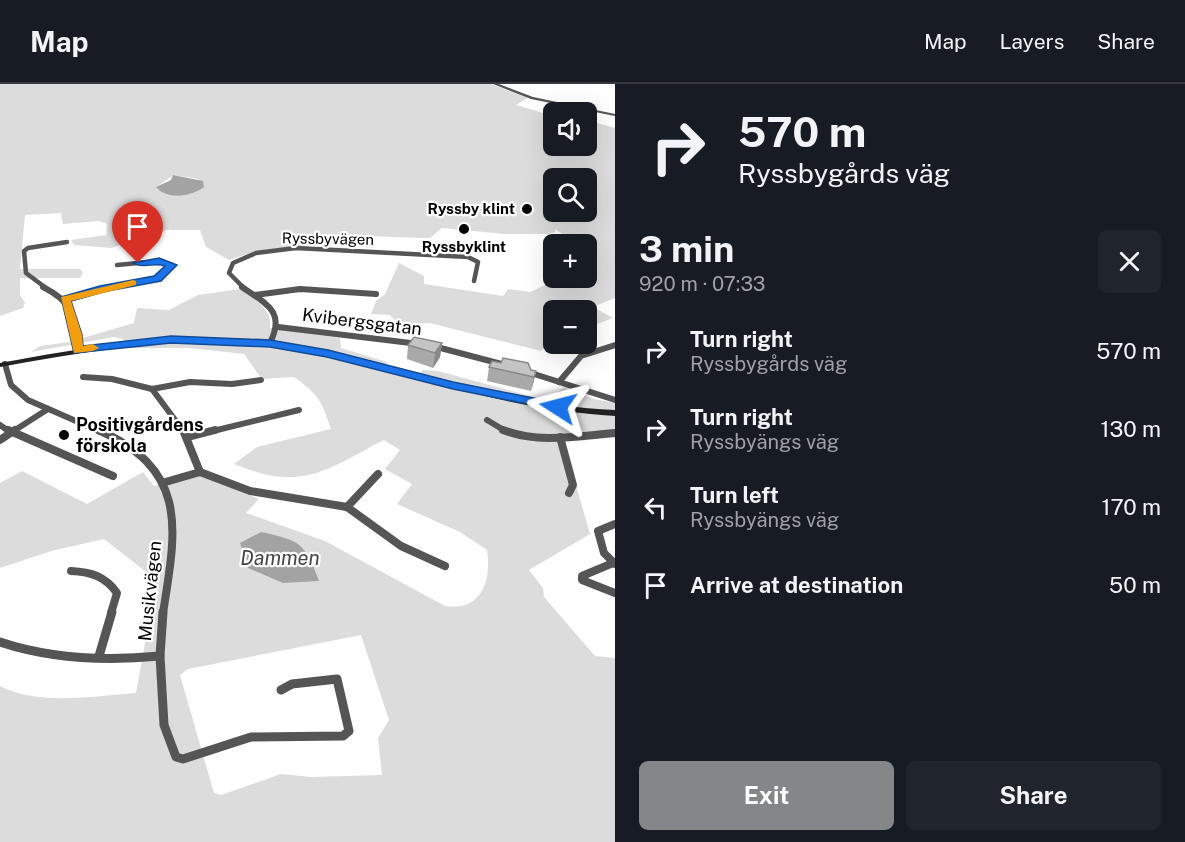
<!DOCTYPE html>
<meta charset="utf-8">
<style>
:root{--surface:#171b24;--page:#20242c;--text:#f1f3f6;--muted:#9ea1a6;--line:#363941;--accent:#858687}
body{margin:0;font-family:"Public Sans",sans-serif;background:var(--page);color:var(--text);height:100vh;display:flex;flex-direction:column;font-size:22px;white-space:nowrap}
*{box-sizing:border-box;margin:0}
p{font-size:20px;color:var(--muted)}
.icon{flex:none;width:33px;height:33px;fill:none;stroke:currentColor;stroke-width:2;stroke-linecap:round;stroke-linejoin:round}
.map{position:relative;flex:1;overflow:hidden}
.details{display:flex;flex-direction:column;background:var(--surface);width:570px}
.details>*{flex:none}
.guide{background:#171b24;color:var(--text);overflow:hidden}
.tools{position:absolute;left:543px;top:18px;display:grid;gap:12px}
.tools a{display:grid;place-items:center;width:54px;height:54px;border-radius:9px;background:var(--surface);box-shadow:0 6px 24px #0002;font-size:30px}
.pin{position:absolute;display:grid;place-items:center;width:51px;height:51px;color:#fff;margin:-62px -26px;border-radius:50% 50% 50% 0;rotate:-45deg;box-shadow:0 0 6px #0007}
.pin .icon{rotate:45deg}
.me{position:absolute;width:66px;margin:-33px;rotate:279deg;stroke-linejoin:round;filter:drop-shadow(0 0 4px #0008)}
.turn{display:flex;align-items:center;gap:21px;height:126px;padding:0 24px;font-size:27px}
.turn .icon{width:78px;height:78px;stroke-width:2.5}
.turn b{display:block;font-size:42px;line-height:51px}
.round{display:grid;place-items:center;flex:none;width:63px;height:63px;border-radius:9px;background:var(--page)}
.summary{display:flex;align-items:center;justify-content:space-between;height:102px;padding:0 24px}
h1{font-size:36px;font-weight:700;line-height:45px}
.action{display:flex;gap:12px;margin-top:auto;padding:12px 24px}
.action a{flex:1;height:69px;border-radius:9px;background:var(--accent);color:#fff;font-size:24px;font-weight:700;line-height:69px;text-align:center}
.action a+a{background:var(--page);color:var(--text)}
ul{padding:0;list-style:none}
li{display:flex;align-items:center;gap:18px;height:78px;padding:0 24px}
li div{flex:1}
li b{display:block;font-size:22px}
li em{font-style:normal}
header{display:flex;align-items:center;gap:36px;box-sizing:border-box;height:84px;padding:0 30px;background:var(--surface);border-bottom:2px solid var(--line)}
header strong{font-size:28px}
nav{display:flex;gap:33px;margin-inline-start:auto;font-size:21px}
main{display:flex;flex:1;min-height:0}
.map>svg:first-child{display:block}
.green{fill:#dcdcdc;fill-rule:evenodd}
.water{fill:#a3a3a3}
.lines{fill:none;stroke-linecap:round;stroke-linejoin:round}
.minor-far3{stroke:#555;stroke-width:4.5}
.minor-far2{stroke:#555;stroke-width:6}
.minor-far1{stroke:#555;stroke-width:8}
.minor{stroke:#555;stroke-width:9}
.tertiary{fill:#555;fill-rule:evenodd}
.secondary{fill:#222;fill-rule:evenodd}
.wall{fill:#a9a9a9}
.shaded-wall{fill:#898989}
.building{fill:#c4c4c4;stroke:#898989;stroke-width:1.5}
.route{fill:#1a73e8;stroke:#114b97;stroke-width:1.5}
.slow{fill:#f59e0b}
.poi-dot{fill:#000;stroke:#fff;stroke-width:2}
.labels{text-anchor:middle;stroke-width:4.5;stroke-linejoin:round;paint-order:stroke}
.far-poi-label{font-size:15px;font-weight:bold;fill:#000;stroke:#fff;text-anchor:end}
.far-street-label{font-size:15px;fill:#000;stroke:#fff}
.street-label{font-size:18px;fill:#000;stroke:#fff}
.poi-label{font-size:18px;font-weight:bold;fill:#000;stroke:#fff;text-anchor:start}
.water-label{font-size:20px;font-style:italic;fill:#444;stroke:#fff}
</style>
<header>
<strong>Map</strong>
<nav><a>Map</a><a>Layers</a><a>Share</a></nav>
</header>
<main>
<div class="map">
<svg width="615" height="758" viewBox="0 0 615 758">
<rect width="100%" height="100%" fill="#fff"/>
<g class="green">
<path d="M0,0H491L528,14L516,21L553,32L554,62H586L587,36L615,44V214L593,223L613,234L587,244L586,226H554L553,256L541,267L430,239L399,240L390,231L371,230L376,217L385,210L399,179L424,192V200L503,212L508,205L530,208L560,194H586V160H577L555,145V148L549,150H505L442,144L430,154H424L307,150L306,163L257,167L229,176L206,163L200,146H167L146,151L112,164L74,161L71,156L106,151L107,140L99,137L63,140L61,129L25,131L20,185H80L83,189L80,194H20V211L25,219L23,224L0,232ZM174,91L198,95L203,103L197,107L156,103ZM554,94H586V128H554Z"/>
<path d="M240,205C254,215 273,225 270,244L340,254L341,264L387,278L385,286L415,294L423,286L438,287L545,316L564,304L594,315L615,319V354L563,356L590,450L529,486L543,504L544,513L595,572L615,574V758H0V602C37,622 95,612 136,609L149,537L154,494L104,455L51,467L0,484V399L22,387L87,420L143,388L154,402L197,391L259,415L246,429L325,457L445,522C481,528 492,497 487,466L460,448L397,420L412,400L385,385L400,366L384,356C324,387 303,408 234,380L257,363L331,345C322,317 318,310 294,293L262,295L244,270L190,264H120L125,260L123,255L114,253L31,268L40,262L69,258L134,239L137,224L169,226L198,211ZM361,551L389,636L378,654L382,691L311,693L281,690L221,711L214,709L180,591L188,585Z"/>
</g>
<g class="water">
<path d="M173,91L203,97L204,103C191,113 167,116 156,103L171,96Z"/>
<path d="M261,448C301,457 304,458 319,497L283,499L248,484L240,459Z"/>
</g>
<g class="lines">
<g class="minor-far3">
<polyline points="46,204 26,189 24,167 28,164 67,158"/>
<polyline points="104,204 158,195 172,181 159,177 117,181"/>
<polyline points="244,204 229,189 233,179 256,169 296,164 468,173 478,178 474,197"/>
</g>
<g class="minor-far2">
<path d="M43,203C76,220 74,232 78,266"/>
<path d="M242,203C266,220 286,227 270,259"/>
<polyline points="255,211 300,205 376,210"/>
<polyline points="65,216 113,203"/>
<polyline points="278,243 419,260"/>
<polyline points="433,262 509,282"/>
<polyline points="5,280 11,301 28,316 101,348"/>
<polyline points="528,288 615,316"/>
<polyline points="83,293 112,295 152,305"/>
<polyline points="559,298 581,272 615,261"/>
<polyline points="152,305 190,298 232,300 261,296"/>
<polyline points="152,305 184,348"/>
<polyline points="487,336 507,348"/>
<polyline points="0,341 10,348"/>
<polyline points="12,348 48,325"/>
<polyline points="209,348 299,326"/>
</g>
<g class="minor-far1">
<polyline points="8,346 113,392"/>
<path d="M98,346C190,386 176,446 163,529"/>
<polyline points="183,346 200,388"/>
<path d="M503,346C539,360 578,352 615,349"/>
<polyline points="188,353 215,346"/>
<polyline points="560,353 573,401 569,409"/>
<polyline points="0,356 15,346"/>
<polyline points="162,399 200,388 250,407 347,423 401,462 445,482"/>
<polyline points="347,423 378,390"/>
<polyline points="615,440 598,447 604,469 615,480"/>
<polyline points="613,479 582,492 582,496 615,509"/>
<path d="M71,487C91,488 105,492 117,509L111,529"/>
</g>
<g class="minor">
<polyline points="163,528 160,572 164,641 176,673 183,675 251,653 343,652 349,647 337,595 292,600 281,606"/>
<path d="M0,558C51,575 107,577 160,572"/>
<polyline points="99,572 112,528"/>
</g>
<polygon class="tertiary" points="493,0 499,0 533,13 615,30 615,32 531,15"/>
<path class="secondary" d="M189,254C227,254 265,255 303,262C369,273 432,296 498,310C537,319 575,324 615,326V332C575,329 537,324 498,315C433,301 369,278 303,266C202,248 100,265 0,283V279C63,267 125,258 189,254Z"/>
</g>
<g class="wall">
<polygon points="442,259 440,273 433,284 407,275 408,261"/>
<polygon points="501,279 536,287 531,307 487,297 489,283"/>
</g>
<g class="shaded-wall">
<polygon points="442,259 440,273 433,284 435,269"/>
<polygon points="536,287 533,301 531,307 534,293"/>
</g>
<g class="building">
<polygon points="414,253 442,259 435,269 408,261"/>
<polygon points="503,274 528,279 531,286 536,287 534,293 489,283 492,277 501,279"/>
</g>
<path class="route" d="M159,174L177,181L161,197L102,208L71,217L82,251L83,262L171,252L270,256L328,266L453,298L558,319L564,323L558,326L453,305L327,273L270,263L171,259L74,269L61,213L100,202L154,192L165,182C155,178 142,185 133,179Z"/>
<polygon class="slow" points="133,196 136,197 136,201 71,217 82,251 83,262 93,260 99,264 93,267 74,269 61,213"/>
<g class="poi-dot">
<circle cx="527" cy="125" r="6"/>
<circle cx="464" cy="145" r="6"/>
<circle cx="64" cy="351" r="6"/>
</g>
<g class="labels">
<g class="far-poi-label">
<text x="515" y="130">Ryssby klint</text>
<text x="464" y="168" text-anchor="middle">Ryssbyklint</text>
</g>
<g class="far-street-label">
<text transform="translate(328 155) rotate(1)" y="5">Ryssbyvägen</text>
</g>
<g class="street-label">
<text transform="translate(362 238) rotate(7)" y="6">Kvibergsgatan</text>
<text transform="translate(150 507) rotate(-84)" y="6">Musikvägen</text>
</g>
<g class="poi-label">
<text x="76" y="347">Positivgårdens<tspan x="76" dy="21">förskola</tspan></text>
</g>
<g class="water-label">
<text x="280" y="481">Dammen</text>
</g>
</g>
</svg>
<div class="tools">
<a><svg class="icon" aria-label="sound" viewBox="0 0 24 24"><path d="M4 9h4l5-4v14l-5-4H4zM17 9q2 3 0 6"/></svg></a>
<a><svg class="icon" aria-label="search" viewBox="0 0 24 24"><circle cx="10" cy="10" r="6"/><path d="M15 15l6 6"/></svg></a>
<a>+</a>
<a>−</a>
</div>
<div class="pin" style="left:138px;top:179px;background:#d93025"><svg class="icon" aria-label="arrive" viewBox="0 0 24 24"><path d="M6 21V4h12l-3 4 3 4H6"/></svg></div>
<svg class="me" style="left:558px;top:323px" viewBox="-20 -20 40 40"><path d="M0-17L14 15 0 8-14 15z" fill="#1a73e8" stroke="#fff" stroke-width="4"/></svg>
</div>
<section class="details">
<div class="guide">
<div class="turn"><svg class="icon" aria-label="right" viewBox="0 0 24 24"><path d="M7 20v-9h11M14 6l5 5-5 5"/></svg><div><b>570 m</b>Ryssbygårds väg</div></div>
</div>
<div class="summary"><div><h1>3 min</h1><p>920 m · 07:33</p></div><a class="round"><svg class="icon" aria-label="close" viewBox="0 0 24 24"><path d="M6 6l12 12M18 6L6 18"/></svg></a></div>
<ul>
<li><svg class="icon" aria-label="right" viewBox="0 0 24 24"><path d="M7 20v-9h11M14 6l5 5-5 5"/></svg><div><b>Turn right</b><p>Ryssbygårds väg</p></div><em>570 m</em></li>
<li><svg class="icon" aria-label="right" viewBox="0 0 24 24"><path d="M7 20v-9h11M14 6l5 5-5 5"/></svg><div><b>Turn right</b><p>Ryssbyängs väg</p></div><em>130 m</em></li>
<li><svg class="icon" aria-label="left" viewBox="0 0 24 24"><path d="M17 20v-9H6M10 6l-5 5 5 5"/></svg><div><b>Turn left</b><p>Ryssbyängs väg</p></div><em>170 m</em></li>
<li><svg class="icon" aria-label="arrive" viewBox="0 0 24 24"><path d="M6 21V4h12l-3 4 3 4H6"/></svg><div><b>Arrive at destination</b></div><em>50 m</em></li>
</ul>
<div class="action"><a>Exit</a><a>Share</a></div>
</section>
</main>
